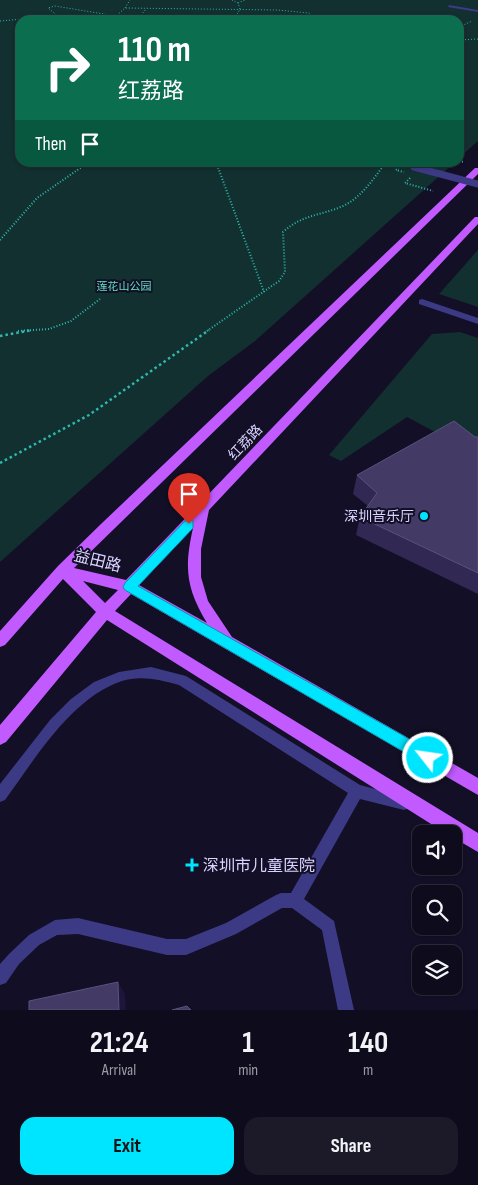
<!DOCTYPE html>
<meta charset="utf-8">
<style>
:root{--surface:#0e0b1c;--page:#1c1929;--text:#f1f3f6;--muted:#9b9ba3;--line:#2e2b3b;--accent:#00e5ff}
body{margin:0;font-family:"Sofia Sans Condensed","Noto Sans SC",sans-serif;background:var(--page);color:var(--text);height:100vh;display:flex;flex-direction:column;font-size:19px;white-space:nowrap}
*{box-sizing:border-box;margin:0}
p{font-size:16px;color:var(--muted)}
.icon{flex:none;width:28px;height:28px;fill:none;stroke:currentColor;stroke-width:2;stroke-linecap:round;stroke-linejoin:round}
.map{position:relative;height:1010px;overflow:hidden}
.details{display:flex;flex-direction:column;background:var(--surface);flex:1}
.details>*{flex:none}
.banner{position:absolute;left:15px;top:15px;width:449px;height:152px;border-radius:15px;box-shadow:0 1px 4px #0004,0 0 0 1px var(--line);background:#0b6e4f;color:#fff;overflow:hidden}
.buttons{position:absolute;left:412px;top:825px;display:grid;gap:10px}
.buttons a{display:grid;place-items:center;width:50px;height:50px;border-radius:10px;background:var(--surface);box-shadow:0 1px 4px #0004,0 0 0 1px var(--line);font-size:25px}
.pin{position:absolute;display:grid;place-items:center;width:42px;height:42px;color:#fff;margin:-51px -21px;border-radius:50% 50% 50% 0;rotate:-45deg;box-shadow:0 0 5px #0007}
.pin .icon{rotate:45deg}
.me{position:absolute;width:55px;margin:-28px;rotate:300deg;stroke-linejoin:round;filter:drop-shadow(0 0 4px #0008)}
.turn{display:flex;align-items:center;gap:18px;height:105px;padding:0 20px;font-size:22px}
.turn .icon{width:65px;height:65px;stroke-width:2.5}
.turn b{display:block;font-size:35px;line-height:42px}
.then{display:flex;align-items:center;height:48px;padding:0 20px;background:#0003;gap:10px;font-size:19px}
.eta{display:flex;justify-content:space-evenly;align-items:center;height:85px;text-align:center}
.eta b{font-size:30px;font-weight:700;line-height:35px}
.primary-button{display:flex;gap:10px;margin-top:auto;padding:10px 20px}
.primary-button a{flex:1;height:58px;border-radius:15px;background:var(--accent);color:#111;font-size:20px;font-weight:700;line-height:58px;text-align:center}
.primary-button a+a{background:var(--page);color:var(--text)}
.map>svg:first-child{display:block}
.green{fill:#12302f}
.lines{fill:none;stroke-linecap:round;stroke-linejoin:round}
.path-far2{stroke:#2fb8b0;stroke-width:1;stroke-dasharray:1 2;stroke-linecap:butt}
.path-far1{stroke:#2fb8b0;stroke-width:2;stroke-dasharray:1 2;stroke-linecap:butt}
.path{stroke:#2fb8b0;stroke-width:2.5;stroke-dasharray:2.5 3;stroke-linecap:butt}
.service{fill:#3d3a85;fill-rule:evenodd}
.pedestrian{fill:#3d3a85;fill-rule:evenodd}
.primary{fill:#c25bff;fill-rule:evenodd}
.pedestrian-bridge{stroke:#3d3a85;stroke-width:7}
.wall{fill:#312854}
.shaded-wall{fill:#1d163a}
.building{fill:#433a66;stroke:#5a527e}
.route{fill:#00e5ff;stroke:#0095a6}
.poi-dot{fill:#00e5ff;stroke:#130f26;stroke-width:2}
.labels{text-anchor:middle;stroke-width:4;stroke-linejoin:round;paint-order:stroke}
.far-park-label{font-size:11px;fill:#5fe0c0;stroke:#130f26}
.street-label{font-size:14px;fill:#d9d4ff;stroke:#130f26}
.poi-label{font-size:14px;fill:#d9d4ff;stroke:#130f26;text-anchor:end}
.near-street-label{font-size:16px;fill:#d9d4ff;stroke:#130f26}
.near-poi-label{font-size:16px;fill:#d9d4ff;stroke:#130f26;text-anchor:start}
</style>
<div class="map">
<svg width="478" height="1010" viewBox="0 0 478 1010">
<rect width="100%" height="100%" fill="#130f26"/>
<g class="green">
<polygon points="0,0 478,0 478,141 459,158 459,20 20,20 20,162 454,163 255,341 208,376 0,562"/>
<polygon points="478,250 478,307 439,294"/>
<polygon points="460,332 478,338 478,455 407,417 341,461 329,455 432,334"/>
</g>
<g class="lines">
<g class="path-far2">
<polyline points="232,0 238,3 240,9 234,20"/>
<polyline points="238,3 245,0"/>
<polyline points="125,8 130,0"/>
<polyline points="137,20 146,9"/>
<polyline points="0,21 58,16 48,8 55,6 116,16 125,8 277,10 309,13 312,15 310,20"/>
<polyline points="459,27 472,21"/>
<polyline points="459,40 478,39"/>
</g>
<g class="path-far1">
<polyline points="459,161 464,162"/>
<polyline points="216,162 264,292"/>
<polyline points="401,165 396,170 404,172"/>
<polyline points="410,178 405,183 433,191"/>
<polyline points="0,240 37,198 89,162"/>
<polyline points="18,331 49,329 71,321 100,299"/>
<path d="M207,331L279,281L285,272L283,232C303,214 320,216 343,206C362,197 374,178 386,162"/>
</g>
<g class="path">
<polyline points="0,336 32,330"/>
<polyline points="0,463 89,415 209,330"/>
</g>
<g class="service">
<polygon points="449,5 478,10 478,12 448,7"/>
<path d="M151,667L186,676L360,785L409,798L411,803L409,808L404,810L360,799L304,899L334,921L354,1010H338L322,930L292,908H282L236,934L186,955H167L78,934L57,935L39,945L19,964L6,983L0,985V964L9,954L29,935L55,920L78,918L167,939H186L226,923L276,895L281,893H291L348,793L179,685C161,680 141,675 122,681C71,698 35,759 5,800L0,802V784L50,720L71,699L94,682L119,672Z"/>
</g>
<polygon class="pedestrian" points="422,299 478,318 478,324 419,304 419,300"/>
<path class="primary" d="M475,168H478V174L74,568L126,580L475,217H478V224L209,510L201,549V577L208,601L232,637L478,778V795L131,594L115,611L478,833V852L454,838V834H447L107,620L6,742L0,745V725L96,612L63,579L5,645L0,647V631L58,566L101,524ZM193,528C184,568 186,588 207,623L139,585ZM83,581L118,590L105,603Z"/>
<polyline class="pedestrian-bridge" points="414,167 478,184"/>
</g>
<polygon class="wall" points="475,437 478,437 478,594 356,535 360,517 368,506 353,494 357,475"/>
<polygon class="shaded-wall" points="118,982 125,994 126,1010 119,1010"/>
<g class="building">
<polygon points="454,421 475,437 478,437 478,573 360,517 377,493 357,475"/>
<polygon points="118,982 119,1010 29,1010 29,1001"/>
<polygon points="187,1006 191,1010 172,1010"/>
</g>
<polygon class="route" points="189,520 193,521 193,528 138,586 434,753 436,758 434,763 428,766 423,763 125,590 123,587 125,583 185,521"/>
<g class="poi-dot">
<circle cx="424" cy="516" r="5"/>
<path d="M189.5 857.5h5v5h5v5h-5v5h-5v-5h-5v-5h5z"/>
</g>
<g class="labels">
<g class="far-park-label">
<text x="124" y="290">莲花山公园</text>
</g>
<g class="street-label">
<text transform="translate(245 442) rotate(-47)" y="5">红荔路</text>
</g>
<g class="poi-label">
<text x="414" y="521">深圳音乐厅</text>
</g>
<g class="near-street-label">
<text transform="translate(98 560) rotate(14)" y="6">益田路</text>
</g>
<g class="near-poi-label">
<text x="203" y="871">深圳市儿童医院</text>
</g>
</g>
</svg>
<div class="buttons">
<a><svg class="icon" aria-label="sound" viewBox="0 0 24 24"><path d="M4 9h4l5-4v14l-5-4H4zM17 9q2 3 0 6"/></svg></a>
<a><svg class="icon" aria-label="search" viewBox="0 0 24 24"><circle cx="10" cy="10" r="6"/><path d="M15 15l6 6"/></svg></a>
<a><svg class="icon" aria-label="layers" viewBox="0 0 24 24"><path d="M12 4l9 5-9 5-9-5zM3 14l9 5 9-5"/></svg></a>
</div>
<div class="pin" style="left:189px;top:524px;background:#d93025"><svg class="icon" aria-label="arrive" viewBox="0 0 24 24"><path d="M6 21V4h12l-3 4 3 4H6"/></svg></div>
<svg class="me" style="left:428px;top:758px" viewBox="-20 -20 40 40"><circle r="17" fill="#00e5ff" stroke="#fff" stroke-width="3"/><path d="M0-11L8 9 0 5-8 9z" fill="#fff"/></svg>
<div class="banner">
<div class="turn"><svg class="icon" aria-label="right" viewBox="0 0 24 24"><path d="M7 20v-9h11M14 6l5 5-5 5"/></svg><div><b>110 m</b>红荔路</div></div>
<div class="then">Then<svg class="icon" aria-label="arrive" viewBox="0 0 24 24"><path d="M6 21V4h12l-3 4 3 4H6"/></svg></div>
</div>
</div>
<section class="details">
<div class="eta">
<div><b>21:24</b><p>Arrival</p></div>
<div><b>1</b><p>min</p></div>
<div><b>140</b><p>m</p></div>
</div>
<div class="primary-button"><a>Exit</a><a>Share</a></div>
</section>
